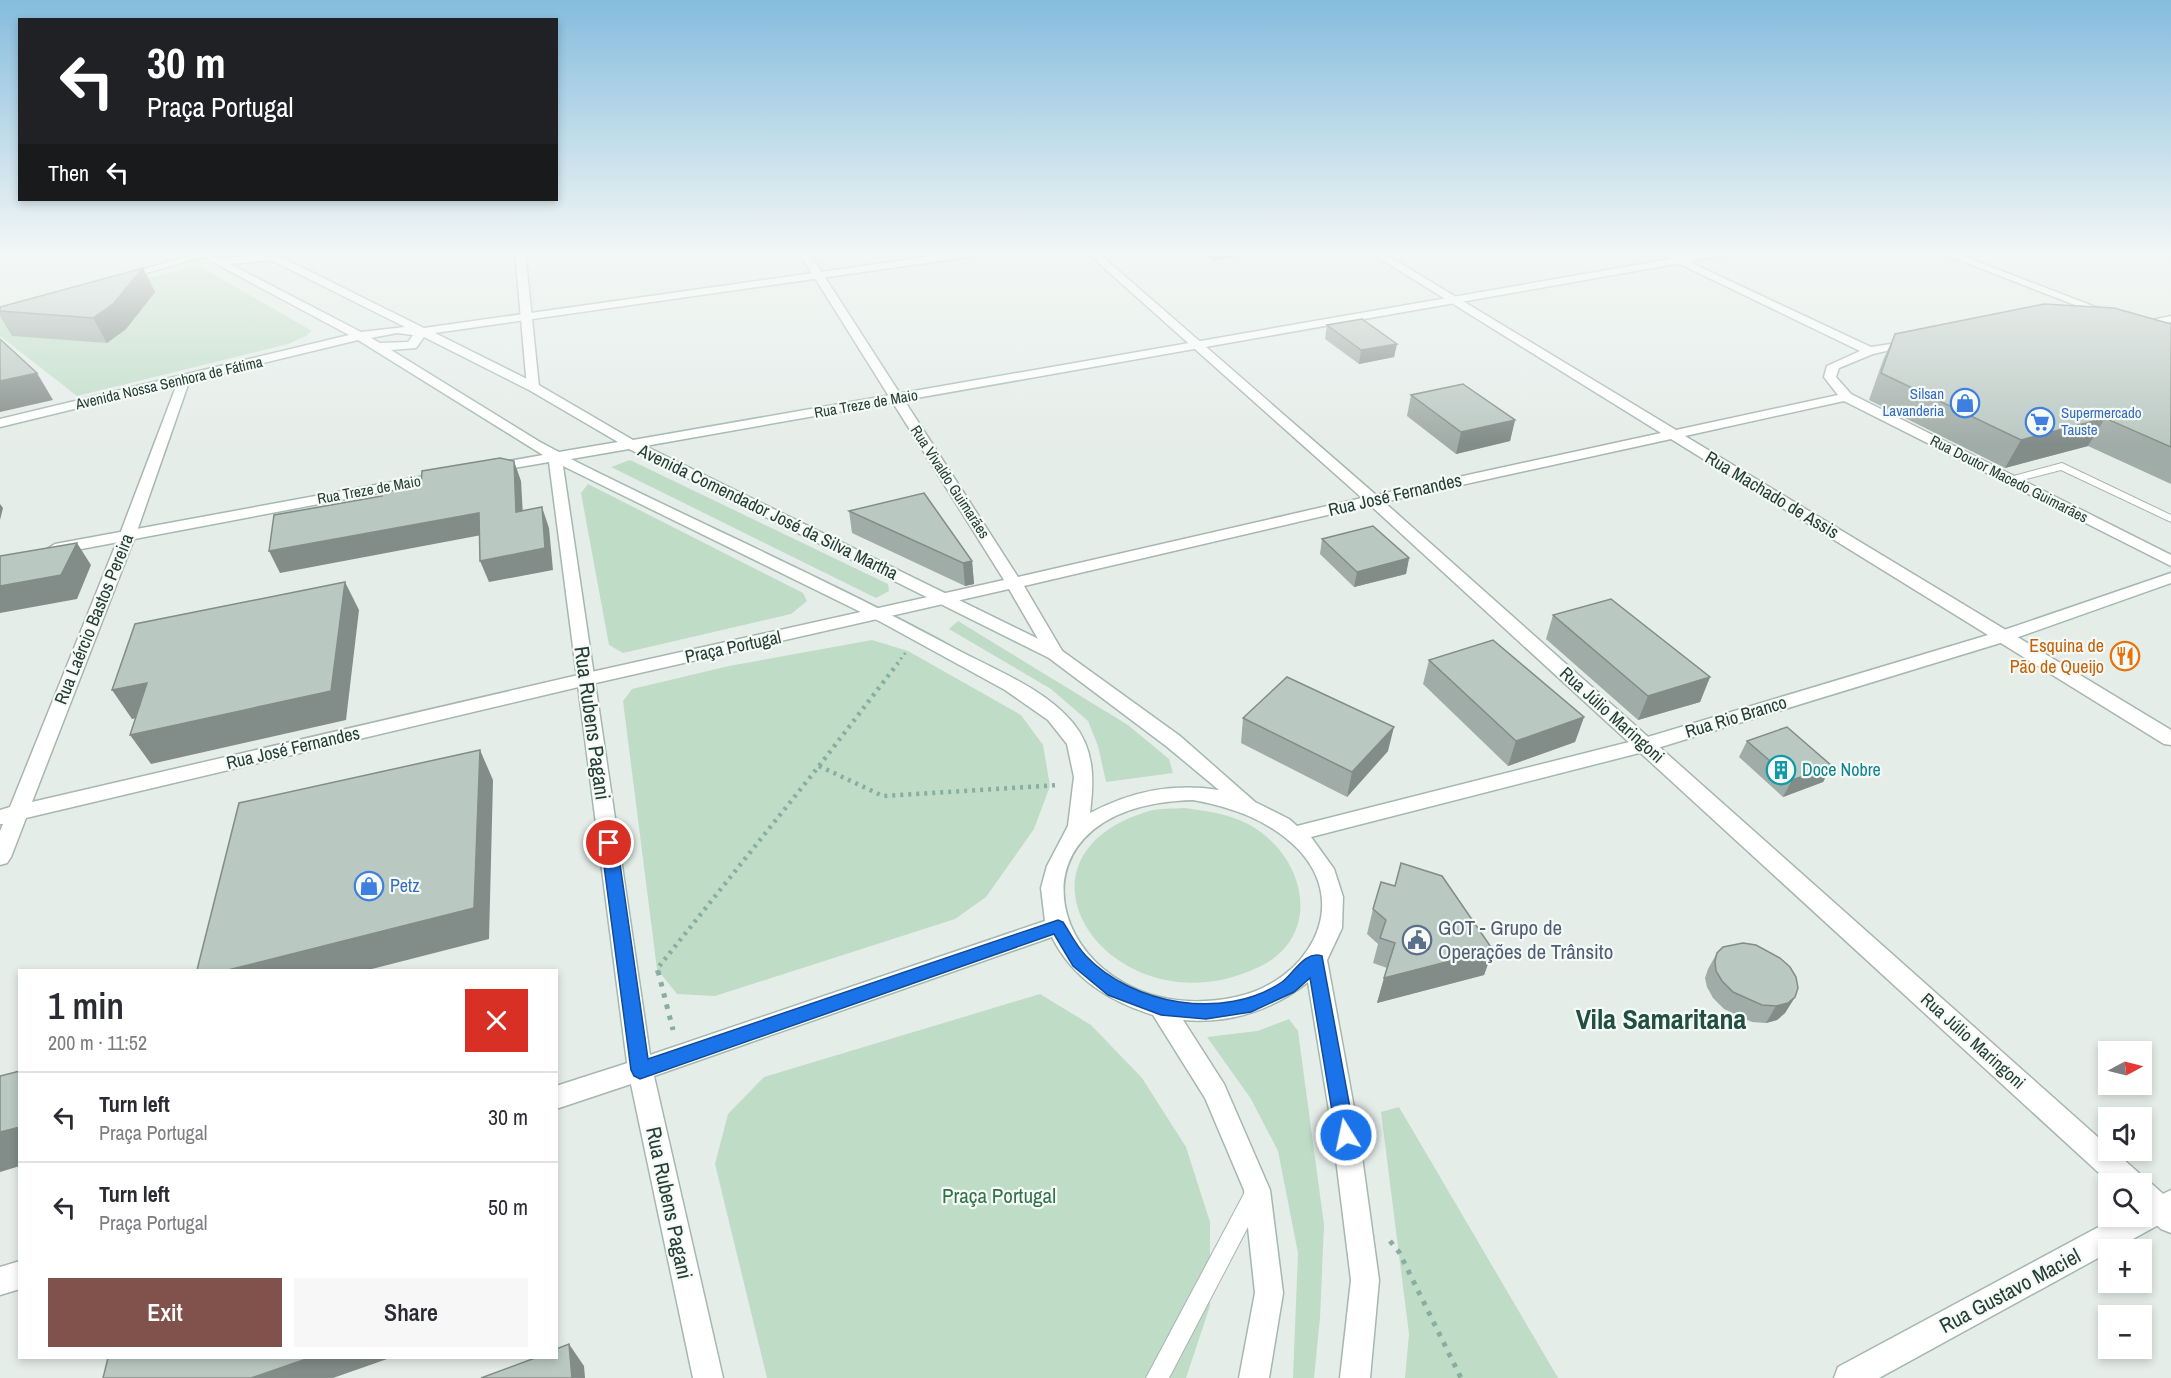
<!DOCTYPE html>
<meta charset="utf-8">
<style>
:root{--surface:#fff;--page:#f7f7f7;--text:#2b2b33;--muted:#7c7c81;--line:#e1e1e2;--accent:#80524b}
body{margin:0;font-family:"Archivo Narrow",sans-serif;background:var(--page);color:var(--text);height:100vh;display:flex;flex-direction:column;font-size:22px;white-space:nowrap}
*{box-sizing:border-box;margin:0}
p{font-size:20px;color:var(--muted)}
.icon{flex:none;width:33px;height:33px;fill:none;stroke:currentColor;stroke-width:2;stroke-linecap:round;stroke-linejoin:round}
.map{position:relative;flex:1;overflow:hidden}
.panel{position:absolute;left:18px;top:969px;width:540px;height:390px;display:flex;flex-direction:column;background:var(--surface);border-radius:0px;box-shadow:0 3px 9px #0003}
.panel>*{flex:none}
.banner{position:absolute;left:18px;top:18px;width:540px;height:183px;border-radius:0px;box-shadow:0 3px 9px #0003;background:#202124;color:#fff;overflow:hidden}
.needle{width:39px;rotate:83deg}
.tools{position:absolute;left:2098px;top:1041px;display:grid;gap:12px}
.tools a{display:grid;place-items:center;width:54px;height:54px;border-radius:0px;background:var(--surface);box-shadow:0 3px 9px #0003;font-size:30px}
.pin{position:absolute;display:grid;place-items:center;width:51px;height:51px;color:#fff;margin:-26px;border:3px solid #fff;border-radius:50%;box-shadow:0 2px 6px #0007}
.me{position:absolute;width:66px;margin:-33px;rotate:350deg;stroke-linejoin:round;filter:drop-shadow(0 0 4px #0008)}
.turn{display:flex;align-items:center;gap:21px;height:126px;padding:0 30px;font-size:27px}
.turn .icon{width:78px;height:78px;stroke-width:2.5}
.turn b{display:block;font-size:42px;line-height:51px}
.then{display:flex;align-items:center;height:57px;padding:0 30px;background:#0003;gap:12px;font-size:22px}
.round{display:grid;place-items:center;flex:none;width:63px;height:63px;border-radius:0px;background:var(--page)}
.headline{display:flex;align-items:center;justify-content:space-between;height:102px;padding:0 30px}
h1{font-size:36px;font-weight:600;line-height:45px}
.primary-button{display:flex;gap:12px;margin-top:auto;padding:12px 30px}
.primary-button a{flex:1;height:69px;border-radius:0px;background:var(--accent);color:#fff;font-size:24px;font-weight:600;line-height:69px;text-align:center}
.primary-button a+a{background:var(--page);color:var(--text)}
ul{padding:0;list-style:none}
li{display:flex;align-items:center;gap:18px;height:90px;padding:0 30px;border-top:2px solid var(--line)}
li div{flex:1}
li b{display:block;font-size:22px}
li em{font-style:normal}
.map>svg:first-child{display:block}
.green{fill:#bfdcc6}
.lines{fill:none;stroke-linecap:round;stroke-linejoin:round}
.lane-casing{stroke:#a8b5b0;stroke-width:2}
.street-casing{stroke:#a8b5b0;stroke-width:3}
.secondary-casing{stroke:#a4b8b0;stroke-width:3}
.path-far2{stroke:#88aea1;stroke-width:3;stroke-dasharray:2 4;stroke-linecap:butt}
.path-far1{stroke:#88aea1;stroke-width:4.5;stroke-dasharray:3 5;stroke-linecap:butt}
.path{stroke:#88aea1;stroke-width:5;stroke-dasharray:4.5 7;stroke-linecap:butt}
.lane{fill:#fff;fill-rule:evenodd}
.street{fill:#fff;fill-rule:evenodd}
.secondary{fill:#fff;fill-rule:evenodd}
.wall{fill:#a0aca7}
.shaded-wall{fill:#828c88}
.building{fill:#bac8c2;stroke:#828c88;stroke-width:1.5}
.route{fill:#1a73e8;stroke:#114b97;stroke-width:1.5}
.labels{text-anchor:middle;stroke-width:4.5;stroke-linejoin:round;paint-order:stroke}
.far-street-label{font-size:15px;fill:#253e36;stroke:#f5faf7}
.far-shop-label{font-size:15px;fill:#366cbe;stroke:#f5faf7;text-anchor:end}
.street-label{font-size:18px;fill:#253e36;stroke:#f5faf7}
.food-label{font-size:18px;fill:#c56008;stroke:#f5faf7;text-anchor:end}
.culture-label{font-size:18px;fill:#0d838f;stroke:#f5faf7;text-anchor:start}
.shop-label{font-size:18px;fill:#366cbe;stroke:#f5faf7;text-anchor:start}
.near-street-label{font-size:21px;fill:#253e36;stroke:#f5faf7}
.near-service-label{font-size:21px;fill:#4e5e75;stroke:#f5faf7;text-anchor:start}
.near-park-label{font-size:21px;fill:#327248;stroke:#f5faf7}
.near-district-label{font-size:28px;font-weight:bold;fill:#224f42;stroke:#f5faf7}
</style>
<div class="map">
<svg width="2171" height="1378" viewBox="0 0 2171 1378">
<rect width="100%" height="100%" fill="#e5ede9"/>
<g class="green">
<polygon points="191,267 201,267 312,331 306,336 288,344 77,396 0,336 0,318"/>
<polygon points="630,460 888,584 889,591 876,598 611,467"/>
<polygon points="588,484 803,593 807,601 791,614 623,653 609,645 581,493"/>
<polygon points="958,621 1128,725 1169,759 1173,773 1106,782 1098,746 1088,721 1051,689 949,629"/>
<polygon points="872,640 908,651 1021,715 1043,745 1050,786 1034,829 986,897 955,919 715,996 677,994 657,969 623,701 632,689 729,666"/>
<path d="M1185,808C1207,811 1230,814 1250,825C1306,857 1324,936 1259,967C1116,1036 989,859 1149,811C1160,808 1173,809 1185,808Z"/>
<polygon points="1040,994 1091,1025 1142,1078 1186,1147 1210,1222 1210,1306 1186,1378 767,1378 715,1164 728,1114 764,1077"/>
<polygon points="1289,1019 1298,1031 1324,1225 1320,1318 1314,1378 1293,1378 1298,1253 1278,1151 1251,1099 1207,1037 1257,1031"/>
<polygon points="1399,1107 1558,1378 1405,1378 1409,1334 1381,1112"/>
</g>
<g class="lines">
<g class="lane-casing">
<g id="lane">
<polygon points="2062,463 2171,515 2171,522 2061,470 2010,483 2005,480 2006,478"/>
<polygon points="1254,1185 1261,1188 1264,1195 1261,1202 1169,1378 1146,1378 1247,1188"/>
</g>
</g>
<g class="street-casing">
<g id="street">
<polygon points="207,251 223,251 122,280 117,277"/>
<polygon points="515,251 525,251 539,387 533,391 527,387"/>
<polygon points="798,251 808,251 1018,577 1362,498 1085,251 1096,251 1376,495 1661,433 1368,251 1380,251 1676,430 1838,395 1824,377 1827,366 1860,351 1653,251 1666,251 1871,347 1917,340 1917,344 1873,354 1839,368 1836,377 1851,394 2171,555 2171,566 1844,401 1685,436 2171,730 2171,745 2164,744 1671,439 1384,502 2109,1147 2109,1150 2113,1150 2141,1175 2143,1180 2152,1184 2171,1201 2171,1233 2161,1229 2142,1211 2142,1184 2111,1184 1370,505 1024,586 1064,654 1061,658 1049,658 1009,589 587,685 26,818 11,857 7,863 0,865 0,831 3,824 0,824 0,810 10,807 120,534 180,376 188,376 190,379 136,534 32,802 587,673 1004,580"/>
<polygon points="1936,251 1950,251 2116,315 2110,318 2106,317"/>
<polygon points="2171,316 2171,322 2137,329 2131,326 2133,324"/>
<polygon points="640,1059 649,1062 652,1070 649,1078 556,1109 556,1086"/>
<polygon points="20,1261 20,1289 0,1295 0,1267"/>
</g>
</g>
<g class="secondary-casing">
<g id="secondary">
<path d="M192,251H204L220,259L261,254L257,251H269L424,328L969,251H994L989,254L435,333L537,384L633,440L1716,251H1737L1732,254L645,446L1061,650L1180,736L1255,802L1289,819L1297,826L1641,739L1998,632L2171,573V583L2010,640L1651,750L1311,837L1334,869L1343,897L1342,928L1327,960L1359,1135L1379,1280L1370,1378H1340L1351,1280L1333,1135L1308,982C1271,1011 1229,1024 1183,1020L1224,1084L1270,1190L1283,1293L1269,1378H1239L1255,1293L1244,1190L1205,1098L1153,1015C1109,1001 1073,979 1052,937L654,1076L723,1378H693L628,1070L549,462L491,472L486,471L484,468L486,465L543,455L358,340L0,427V419L349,335ZM271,260L405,327L361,332L230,264ZM397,333L413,335L408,342L380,343L371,338ZM424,337L529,390L618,442L559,452L540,442L391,350L416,348ZM629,449L1049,658L1166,746L1219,790C1172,783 1132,791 1090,813C1094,780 1095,750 1073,723C1044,688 993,669 954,648C829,580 698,523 571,459ZM563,466L881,622L1005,690L1048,720L1067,744L1074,777L1068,826L1047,866L1041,888L1045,921L650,1055ZM1193,800C1232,807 1269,820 1298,849C1354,908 1304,983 1236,997C1058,1035 978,806 1193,800Z"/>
<polygon points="446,472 451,473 453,476 451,479 55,554 47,549 55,544"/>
<polygon points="2171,1190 2171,1218 2113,1250 2109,1250 2109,1252 1879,1378 1834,1378 1838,1367 2119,1216 2142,1216 2142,1204"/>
</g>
</g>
<polyline class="path-far2" points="897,664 906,652"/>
<g class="path-far1">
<polyline points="819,766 883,796 1058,785"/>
<polyline points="658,973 657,969 819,766 898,663"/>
</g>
<g class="path">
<polyline points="658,971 673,1030"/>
<polyline points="1390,1241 1399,1252 1461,1378"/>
</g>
<use href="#lane" class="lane"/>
<use href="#street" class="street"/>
<use href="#secondary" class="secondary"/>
</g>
<g class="wall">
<polygon points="1198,251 1247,251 1246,255 1213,261"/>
<polygon points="143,268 155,292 126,329 107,343 12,336 0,316 0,307"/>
<polygon points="2171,324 2171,484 2088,446 2005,468 1869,400 1883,360 1895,334"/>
<polygon points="1327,325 1397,344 1394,357 1359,364 1325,339"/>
<polygon points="1411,395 1515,420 1510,441 1456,454 1407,416"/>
<polygon points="849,511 972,561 974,584 965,586 852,533"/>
<polygon points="1322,539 1409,558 1406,574 1354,587 1320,554"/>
<polygon points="1553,615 1710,677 1700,702 1638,720 1546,639"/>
<polygon points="1429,660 1584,717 1575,742 1508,766 1423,684"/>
<polygon points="1243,718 1388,751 1347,797 1241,743"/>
<polygon points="1747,741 1832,766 1823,782 1783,797 1739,757"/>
<polygon points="1373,909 1493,950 1484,975 1377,1003 1387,968 1373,963 1378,944 1367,934"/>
<polygon points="1717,953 1795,997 1785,1013 1777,1020 1766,1023 1752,1022 1724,1009 1713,998 1707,987 1705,978 1708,969"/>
</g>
<g class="shaded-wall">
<polygon points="1213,251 1247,251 1246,255 1213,261"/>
<polygon points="143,268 155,292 126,329 107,343 93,318"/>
<polygon points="1397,344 1394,357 1359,364 1361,350"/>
<polygon points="37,373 53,400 0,412 0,381"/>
<polygon points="2105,418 2088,446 2005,468 2021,440"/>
<polygon points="1515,420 1510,441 1456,454 1461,432"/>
<polygon points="514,461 521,481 524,533 516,512"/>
<polygon points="0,504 3,508 0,520"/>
<polygon points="542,507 549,528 553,570 489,582 480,561"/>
<polygon points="479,513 487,534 280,573 269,551"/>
<polygon points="77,543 91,565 77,599 0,613 0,586"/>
<polygon points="1409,558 1406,574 1354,587 1357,572"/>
<polygon points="972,561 974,584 965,586 963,563"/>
<polygon points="345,582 359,610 346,720 151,764 130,735"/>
<polygon points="1710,677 1700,702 1638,720 1648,696"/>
<polygon points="147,683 166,712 132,719 112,690"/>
<polygon points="1584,717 1575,742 1508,766 1516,741"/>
<polygon points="1394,727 1388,751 1347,797 1352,772"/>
<polygon points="480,750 493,780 489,939 368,970 228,970"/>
<polygon points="1832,766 1823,782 1783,797 1792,780"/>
<polygon points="1493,950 1484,975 1377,1003 1384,978"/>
<polygon points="1795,997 1785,1013 1777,1020 1766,1023 1776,1006"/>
<polygon points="20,1127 20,1166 0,1172 0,1132"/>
<polygon points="569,1344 584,1366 585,1378 572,1378"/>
<polygon points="309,1358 390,1358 333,1378 251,1378"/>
</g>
<g class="building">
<polygon points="143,268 113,304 93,318 0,311 0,307"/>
<polygon points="2044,304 2114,308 2171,324 2171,447 2105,418 2021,440 1881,373 1895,334"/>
<polygon points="1362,319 1397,344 1361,350 1327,325"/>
<polygon points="0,339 37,373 0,381"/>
<polygon points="1463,384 1515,420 1461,432 1411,395"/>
<polygon points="500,458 514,461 516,512 542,507 545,548 480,561 479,513 269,551 274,515 382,496 380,493 421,485 422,471"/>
<polygon points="924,493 972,561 963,563 849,511"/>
<polygon points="1373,526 1409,558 1357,572 1322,539"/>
<polygon points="77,543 61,575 0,586 0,556"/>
<polygon points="345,582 331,691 130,735 147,683 112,690 135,624"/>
<polygon points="1611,599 1710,677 1648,696 1553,615"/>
<polygon points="1493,640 1584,717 1516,741 1429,660"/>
<polygon points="1287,677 1394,727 1352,772 1243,718"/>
<polygon points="1787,727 1832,766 1792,780 1747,741"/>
<polygon points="480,750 474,908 228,970 197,970 239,803"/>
<polygon points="1401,863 1442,876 1493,950 1384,978 1395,943 1380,938 1386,920 1373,909 1381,882 1395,886"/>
<polygon points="1743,943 1756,945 1780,958 1790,967 1796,977 1798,988 1795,997 1788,1003 1776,1006 1762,1005 1733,992 1722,981 1716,971 1715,961 1717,953 1723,947"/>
<polygon points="20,1071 20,1127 0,1132 0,1076"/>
<polygon points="569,1344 572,1378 481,1378 535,1358 556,1358 556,1349"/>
<polygon points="108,1358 309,1358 251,1378 103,1378"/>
</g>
<linearGradient id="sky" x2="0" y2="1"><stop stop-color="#85bcde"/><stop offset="0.57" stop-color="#f3f7f5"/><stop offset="1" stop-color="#f3f7f5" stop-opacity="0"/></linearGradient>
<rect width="2171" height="444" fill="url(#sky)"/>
<path class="route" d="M609,837L614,839L617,843L648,1059L1058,920L1063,922C1070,933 1077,947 1086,956C1133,1005 1224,1021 1282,982C1294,973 1305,950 1322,956L1355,1135L1352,1141L1346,1144L1339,1141L1336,1135L1310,978L1294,992L1251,1012L1206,1019L1161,1015L1108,995L1073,966L1054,934L640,1079L634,1076L631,1070L601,843L603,839Z"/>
<defs>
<g id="shop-ring" transform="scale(1.5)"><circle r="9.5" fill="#f5faf7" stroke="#3f7fe0" stroke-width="1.5"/><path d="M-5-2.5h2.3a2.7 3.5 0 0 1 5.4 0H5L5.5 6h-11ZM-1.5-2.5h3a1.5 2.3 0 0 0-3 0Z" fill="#3f7fe0"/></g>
<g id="supermarket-ring" transform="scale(1.5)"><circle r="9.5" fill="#f5faf7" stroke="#3f7fe0" stroke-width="1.5"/><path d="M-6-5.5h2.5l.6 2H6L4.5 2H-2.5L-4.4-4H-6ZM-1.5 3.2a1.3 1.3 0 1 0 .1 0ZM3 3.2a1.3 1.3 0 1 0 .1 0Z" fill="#3f7fe0"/></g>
<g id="restaurant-ring" transform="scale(1.5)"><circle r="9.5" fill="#f5faf7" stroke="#e8710a" stroke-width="1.5"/><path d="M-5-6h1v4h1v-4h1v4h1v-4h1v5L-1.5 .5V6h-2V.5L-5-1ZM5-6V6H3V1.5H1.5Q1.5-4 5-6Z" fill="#e8710a"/></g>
<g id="building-ring" transform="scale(1.5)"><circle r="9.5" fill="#f5faf7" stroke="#0f9aa8" stroke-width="1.5"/><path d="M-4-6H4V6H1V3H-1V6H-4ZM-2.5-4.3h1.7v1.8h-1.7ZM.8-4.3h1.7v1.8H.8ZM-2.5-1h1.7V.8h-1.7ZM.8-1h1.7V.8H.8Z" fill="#0f9aa8"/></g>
<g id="civic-ring" transform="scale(1.5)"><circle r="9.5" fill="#f5faf7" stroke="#5c6f8a" stroke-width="1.5"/><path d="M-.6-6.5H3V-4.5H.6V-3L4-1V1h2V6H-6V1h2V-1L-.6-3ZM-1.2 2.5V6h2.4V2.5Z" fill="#5c6f8a"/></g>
</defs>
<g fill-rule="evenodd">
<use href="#shop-ring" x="1965" y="403"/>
<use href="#supermarket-ring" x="2040" y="422"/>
<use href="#restaurant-ring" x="2125" y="656"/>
<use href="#building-ring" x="1781" y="770"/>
<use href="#shop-ring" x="369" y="886"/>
<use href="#civic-ring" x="1417" y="940"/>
</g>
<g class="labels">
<g class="far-street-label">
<text transform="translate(169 383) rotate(-13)" y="5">Avenida Nossa Senhora de Fátima</text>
<text transform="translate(866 404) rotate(-10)" y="5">Rua Treze de Maio</text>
<text transform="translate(2009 479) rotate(27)" y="5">Rua Doutor Macedo Guimarães</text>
<text transform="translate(950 482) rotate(57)" y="5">Rua Vivaldo Guimarães</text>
<text transform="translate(369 490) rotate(-10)" y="5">Rua Treze de Maio</text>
</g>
<g class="far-shop-label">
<text x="1944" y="399">Silsan<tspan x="1944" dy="17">Lavanderia</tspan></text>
<text x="2061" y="418" text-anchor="start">Supermercado<tspan x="2061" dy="17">Tauste</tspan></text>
</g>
<g class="street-label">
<text transform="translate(1395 495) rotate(-13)" y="6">Rua José Fernandes</text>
<text transform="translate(1772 495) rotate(31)" y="6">Rua Machado de Assis</text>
<text transform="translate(768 512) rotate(26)" y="6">Avenida Comendador José da Silva Martha</text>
<text transform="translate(94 619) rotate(-68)" y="6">Rua Laércio Bastos Pereira</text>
<text transform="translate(733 647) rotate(-12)" y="6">Praça Portugal</text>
<text transform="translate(1612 715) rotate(42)" y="6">Rua Júlio Maringoni</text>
<text transform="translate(1736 717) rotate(-17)" y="6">Rua Rio Branco</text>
<text transform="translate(293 748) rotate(-13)" y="6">Rua José Fernandes</text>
<text transform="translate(1973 1041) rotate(42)" y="6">Rua Júlio Maringoni</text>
</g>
<g class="food-label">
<text x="2104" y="652">Esquina de<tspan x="2104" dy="21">Pão de Queijo</tspan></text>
</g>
<g class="culture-label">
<text x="1802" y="776">Doce Nobre</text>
</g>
<g class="shop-label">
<text x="390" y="892">Petz</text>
</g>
<g class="near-street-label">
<text transform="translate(592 723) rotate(82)" y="7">Rua Rubens Pagani</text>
<text transform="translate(669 1203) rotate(78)" y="7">Rua Rubens Pagani</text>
<text transform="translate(2010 1291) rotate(-28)" y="7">Rua Gustavo Maciel</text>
</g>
<g class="near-service-label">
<text x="1438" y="935">GOT - Grupo de<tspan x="1438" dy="24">Operações de Trânsito</tspan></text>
</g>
<g class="near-park-label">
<text x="999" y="1203">Praça Portugal</text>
</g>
<g class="near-district-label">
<text x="1661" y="1029">Vila Samaritana</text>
</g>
</g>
</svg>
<div class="tools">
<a><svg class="needle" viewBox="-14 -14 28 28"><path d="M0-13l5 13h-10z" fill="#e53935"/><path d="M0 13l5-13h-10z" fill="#7c7c81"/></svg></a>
<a><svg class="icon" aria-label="sound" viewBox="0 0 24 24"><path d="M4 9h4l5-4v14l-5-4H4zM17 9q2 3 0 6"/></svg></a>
<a><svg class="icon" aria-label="search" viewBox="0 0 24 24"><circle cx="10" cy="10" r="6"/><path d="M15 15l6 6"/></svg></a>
<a>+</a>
<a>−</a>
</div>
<div class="pin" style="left:609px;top:843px;background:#d93025"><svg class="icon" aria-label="arrive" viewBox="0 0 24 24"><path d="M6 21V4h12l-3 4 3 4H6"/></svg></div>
<svg class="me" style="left:1346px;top:1135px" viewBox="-20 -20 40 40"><circle r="17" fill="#1a73e8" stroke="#fff" stroke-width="3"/><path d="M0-11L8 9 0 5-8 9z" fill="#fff"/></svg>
<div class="banner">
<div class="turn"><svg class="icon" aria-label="left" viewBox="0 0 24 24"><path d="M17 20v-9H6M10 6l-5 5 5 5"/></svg><div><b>30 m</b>Praça Portugal</div></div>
<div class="then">Then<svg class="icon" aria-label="left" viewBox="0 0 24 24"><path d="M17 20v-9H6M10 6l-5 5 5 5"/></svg></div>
</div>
<section class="panel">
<div class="headline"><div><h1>1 min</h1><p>200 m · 11:52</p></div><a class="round" style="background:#d93025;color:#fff"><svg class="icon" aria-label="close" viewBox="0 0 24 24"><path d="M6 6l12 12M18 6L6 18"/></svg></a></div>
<ul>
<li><svg class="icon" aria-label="left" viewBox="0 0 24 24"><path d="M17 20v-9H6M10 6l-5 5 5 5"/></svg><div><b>Turn left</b><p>Praça Portugal</p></div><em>30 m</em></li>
<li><svg class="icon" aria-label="left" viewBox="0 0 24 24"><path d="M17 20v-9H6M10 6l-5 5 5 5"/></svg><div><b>Turn left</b><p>Praça Portugal</p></div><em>50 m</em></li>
</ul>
<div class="primary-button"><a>Exit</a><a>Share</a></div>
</section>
</div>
